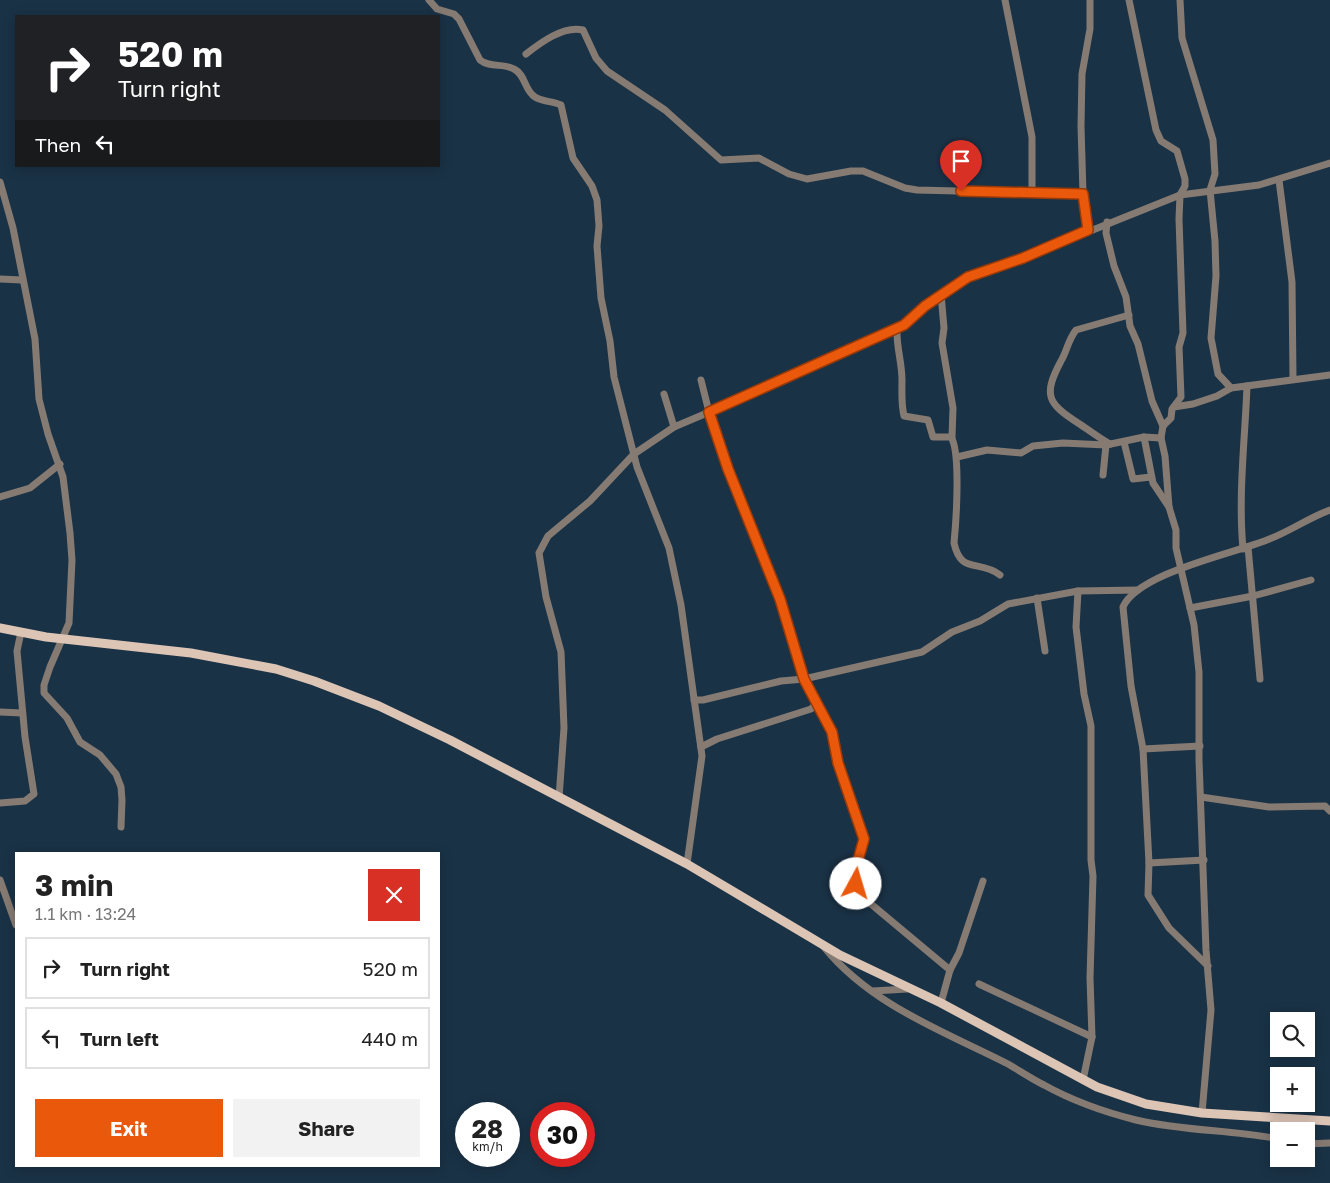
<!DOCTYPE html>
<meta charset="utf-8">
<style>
:root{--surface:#fff;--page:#f2f2f2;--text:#222;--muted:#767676;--line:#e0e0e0;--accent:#ea580c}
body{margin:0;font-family:"Golos Text",sans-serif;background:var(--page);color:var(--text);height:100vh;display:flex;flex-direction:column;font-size:19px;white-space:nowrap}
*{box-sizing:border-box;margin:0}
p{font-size:16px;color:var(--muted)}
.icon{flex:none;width:28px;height:28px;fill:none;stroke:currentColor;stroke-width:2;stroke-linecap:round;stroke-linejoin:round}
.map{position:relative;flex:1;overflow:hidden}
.details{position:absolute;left:15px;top:852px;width:425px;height:315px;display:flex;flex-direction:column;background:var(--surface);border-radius:0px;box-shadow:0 2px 12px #0003}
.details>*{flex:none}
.guide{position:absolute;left:15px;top:15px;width:425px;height:152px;border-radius:0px;box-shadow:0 2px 12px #0003;background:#202124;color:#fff;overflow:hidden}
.tools{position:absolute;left:1270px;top:1012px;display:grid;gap:10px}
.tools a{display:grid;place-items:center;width:45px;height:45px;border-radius:0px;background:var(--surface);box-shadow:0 2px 12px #0003;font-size:25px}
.speed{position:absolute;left:455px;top:1102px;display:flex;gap:10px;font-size:25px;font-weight:700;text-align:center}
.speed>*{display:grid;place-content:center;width:65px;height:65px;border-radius:50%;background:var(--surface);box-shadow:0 2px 12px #0003;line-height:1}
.speed small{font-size:12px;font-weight:400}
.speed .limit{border:8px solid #d22;background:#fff;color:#111}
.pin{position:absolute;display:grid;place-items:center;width:42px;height:42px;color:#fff;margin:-51px -21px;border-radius:50% 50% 50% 0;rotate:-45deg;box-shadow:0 0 5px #0007}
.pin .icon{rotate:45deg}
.me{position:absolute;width:55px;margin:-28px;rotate:6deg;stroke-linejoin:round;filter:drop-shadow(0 0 4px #0008)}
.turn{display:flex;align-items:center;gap:18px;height:105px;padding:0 20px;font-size:22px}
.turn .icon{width:65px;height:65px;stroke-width:2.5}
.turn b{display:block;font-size:35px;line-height:42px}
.then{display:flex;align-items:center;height:48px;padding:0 20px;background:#0003;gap:10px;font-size:19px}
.round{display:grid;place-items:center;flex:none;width:52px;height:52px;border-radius:0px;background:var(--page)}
.headline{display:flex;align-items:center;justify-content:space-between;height:85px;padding:0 20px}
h1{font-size:30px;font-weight:700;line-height:38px}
.button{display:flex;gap:10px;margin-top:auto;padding:10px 20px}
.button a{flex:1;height:58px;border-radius:0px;background:var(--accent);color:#fff;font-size:20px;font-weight:700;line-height:58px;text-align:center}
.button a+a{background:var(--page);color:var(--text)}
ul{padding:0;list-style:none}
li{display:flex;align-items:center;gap:15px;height:62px;margin:0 10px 8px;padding:0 10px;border:2px solid var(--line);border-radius:0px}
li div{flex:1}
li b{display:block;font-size:19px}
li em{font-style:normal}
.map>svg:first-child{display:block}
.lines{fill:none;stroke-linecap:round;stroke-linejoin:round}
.minor{stroke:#867b73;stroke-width:7}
.major{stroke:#ddc5b6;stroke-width:9}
.route-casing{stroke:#983908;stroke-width:12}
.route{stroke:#ea580c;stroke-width:9}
</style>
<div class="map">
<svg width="1330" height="1183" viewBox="0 0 1330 1183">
<rect width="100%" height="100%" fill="#1a3246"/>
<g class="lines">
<g class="minor">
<path d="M429,0L437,9L454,14L459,19L480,60C490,68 503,63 514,69C526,75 524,90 535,97C543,102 553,101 561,105L573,158L592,186L597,200L599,226L597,246L601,298L610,341L614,377L637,467L669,548L681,605L702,756L687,864"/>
<polyline points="1005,0 1032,137 1032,192"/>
<polyline points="1129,0 1156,130 1161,141 1177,151 1185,179 1185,186 1180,195 1179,219 1183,333 1179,347 1181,397 1172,409 1171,418 1163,426 1161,438 1165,456 1169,507 1176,530 1176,548 1194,625 1199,672 1199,760 1206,950 1211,1010 1202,1113"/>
<polyline points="1180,0 1182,38 1213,140 1215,174 1210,190 1215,241 1216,276 1211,338 1218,374 1231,388"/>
<path d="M526,54C540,43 564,25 583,30L596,58L607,71L665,110L721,160L759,158L789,174L807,179L851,171H863L905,188L917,190L1083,194"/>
<polyline points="1279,180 1292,282 1293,378"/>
<polyline points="0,182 13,228 35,339 39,399 48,434 63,477 70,533 72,560 69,623 50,667 44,685 44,693 67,718 80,742 100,755 116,774 121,787 122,800 121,827"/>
<polyline points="1107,222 1106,233 1114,266 1126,297 1130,326 1138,344 1152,401 1163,426"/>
<polyline points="1088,230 1083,194 1081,126 1082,74 1090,29 1090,0"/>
<polyline points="0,279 22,280"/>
<polyline points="941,294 944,328 942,343 953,408 952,437"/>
<path d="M897,328C896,346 902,362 902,380C902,392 901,403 904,416L928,420L933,437H951C961,452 956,523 954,543C961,575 979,559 1000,575"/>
<polyline points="701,380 709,412 718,432 725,459 780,599 804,679 832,732 839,763 864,839 855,877 859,892 865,899 950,970"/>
<polyline points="664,394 674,427"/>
<polyline points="1174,407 1193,404 1217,396 1231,388 1330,375"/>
<polyline points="1144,437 1153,483 1169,507"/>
<polyline points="1124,442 1133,479 1151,477"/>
<path d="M1110,444C1099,438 1089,430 1078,423C1047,403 1043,395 1061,361C1067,351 1068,340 1076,330L1129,315"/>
<polyline points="957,457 987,450 1021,453 1033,446 1063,443 1106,445 1144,437 1161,438"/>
<polyline points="1103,475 1106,445"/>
<polyline points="0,497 30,488 60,464"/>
<polyline points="1248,547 1260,679"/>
<path d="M1243,549C1238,494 1245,440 1247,386"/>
<polyline points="1078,591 1076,627 1084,694 1091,726 1091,860 1093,876 1090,978 1092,1037 1083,1080"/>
<polyline points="1037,598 1045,651"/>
<polyline points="1190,608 1253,596 1311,580"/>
<polyline points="694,700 703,700 781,681 804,679 922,652 952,632 980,621 1008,604 1078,591 1138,590"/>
<polyline points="0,712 22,713"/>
<polyline points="701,747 717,739 811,709 816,704"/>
<polyline points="1143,749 1200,746"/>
<polyline points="1201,797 1269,807 1325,806 1330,811"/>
<polyline points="559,798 564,728 561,652 546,597 539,553 548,536 590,501 634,454 674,427 752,394 790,375 904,325 925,305 974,274 1023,258 1180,195 1259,185 1330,163"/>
<polyline points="0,803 25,801 34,794 25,737 17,651 21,632"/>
<polyline points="1149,863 1204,860"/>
<polyline points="0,880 16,925"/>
<path d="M824,947C871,1005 943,1031 1008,1064C1020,1071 1032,1079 1044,1085C1073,1101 1104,1112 1136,1120C1183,1131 1232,1130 1279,1139"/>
<path d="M1208,966L1169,928L1148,895L1149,863L1143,749L1131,686L1123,607C1138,573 1232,554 1267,540C1289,532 1308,518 1330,510"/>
<polyline points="979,984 1092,1037"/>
<polyline points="873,991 907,989"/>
<polyline points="941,1003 950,970 959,953 983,881"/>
<polyline points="1306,1144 1330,1143"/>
</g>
<polyline class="major" points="0,628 46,637 191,653 276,669 314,681 379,706 450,740 687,864 840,955 941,1003 1097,1087 1146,1104 1202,1113 1330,1121"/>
</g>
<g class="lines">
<g class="route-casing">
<polyline id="route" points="856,884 855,871 864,839 838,763 832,732 804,679 780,599 728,469 709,412 904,325 925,306 968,277 1023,258 1088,230 1083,194 961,191"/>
</g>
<use href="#route" class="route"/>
</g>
</svg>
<div class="tools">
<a><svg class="icon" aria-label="search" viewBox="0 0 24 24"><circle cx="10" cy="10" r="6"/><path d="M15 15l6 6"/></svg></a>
<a>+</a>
<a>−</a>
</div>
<div class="speed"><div>28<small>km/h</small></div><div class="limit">30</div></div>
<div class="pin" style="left:961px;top:191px;background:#d93025"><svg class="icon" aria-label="arrive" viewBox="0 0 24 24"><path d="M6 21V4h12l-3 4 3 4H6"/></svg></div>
<svg class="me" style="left:856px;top:884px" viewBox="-20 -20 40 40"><circle r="19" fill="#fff"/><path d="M0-13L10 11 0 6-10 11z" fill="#ea580c"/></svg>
<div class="guide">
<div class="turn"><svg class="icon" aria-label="right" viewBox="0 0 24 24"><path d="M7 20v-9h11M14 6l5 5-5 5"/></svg><div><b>520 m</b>Turn right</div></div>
<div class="then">Then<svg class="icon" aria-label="left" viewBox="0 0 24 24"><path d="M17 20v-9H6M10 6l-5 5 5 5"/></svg></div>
</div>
<section class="details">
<div class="headline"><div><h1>3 min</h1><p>1.1 km · 13:24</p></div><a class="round" style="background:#d93025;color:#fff"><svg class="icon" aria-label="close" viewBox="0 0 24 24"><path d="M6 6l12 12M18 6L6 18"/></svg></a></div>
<ul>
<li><svg class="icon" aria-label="right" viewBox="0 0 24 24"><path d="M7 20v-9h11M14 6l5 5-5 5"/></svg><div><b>Turn right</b></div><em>520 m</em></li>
<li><svg class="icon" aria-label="left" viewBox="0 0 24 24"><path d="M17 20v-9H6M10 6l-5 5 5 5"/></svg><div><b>Turn left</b></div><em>440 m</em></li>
</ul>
<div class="button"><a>Exit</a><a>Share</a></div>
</section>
</div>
